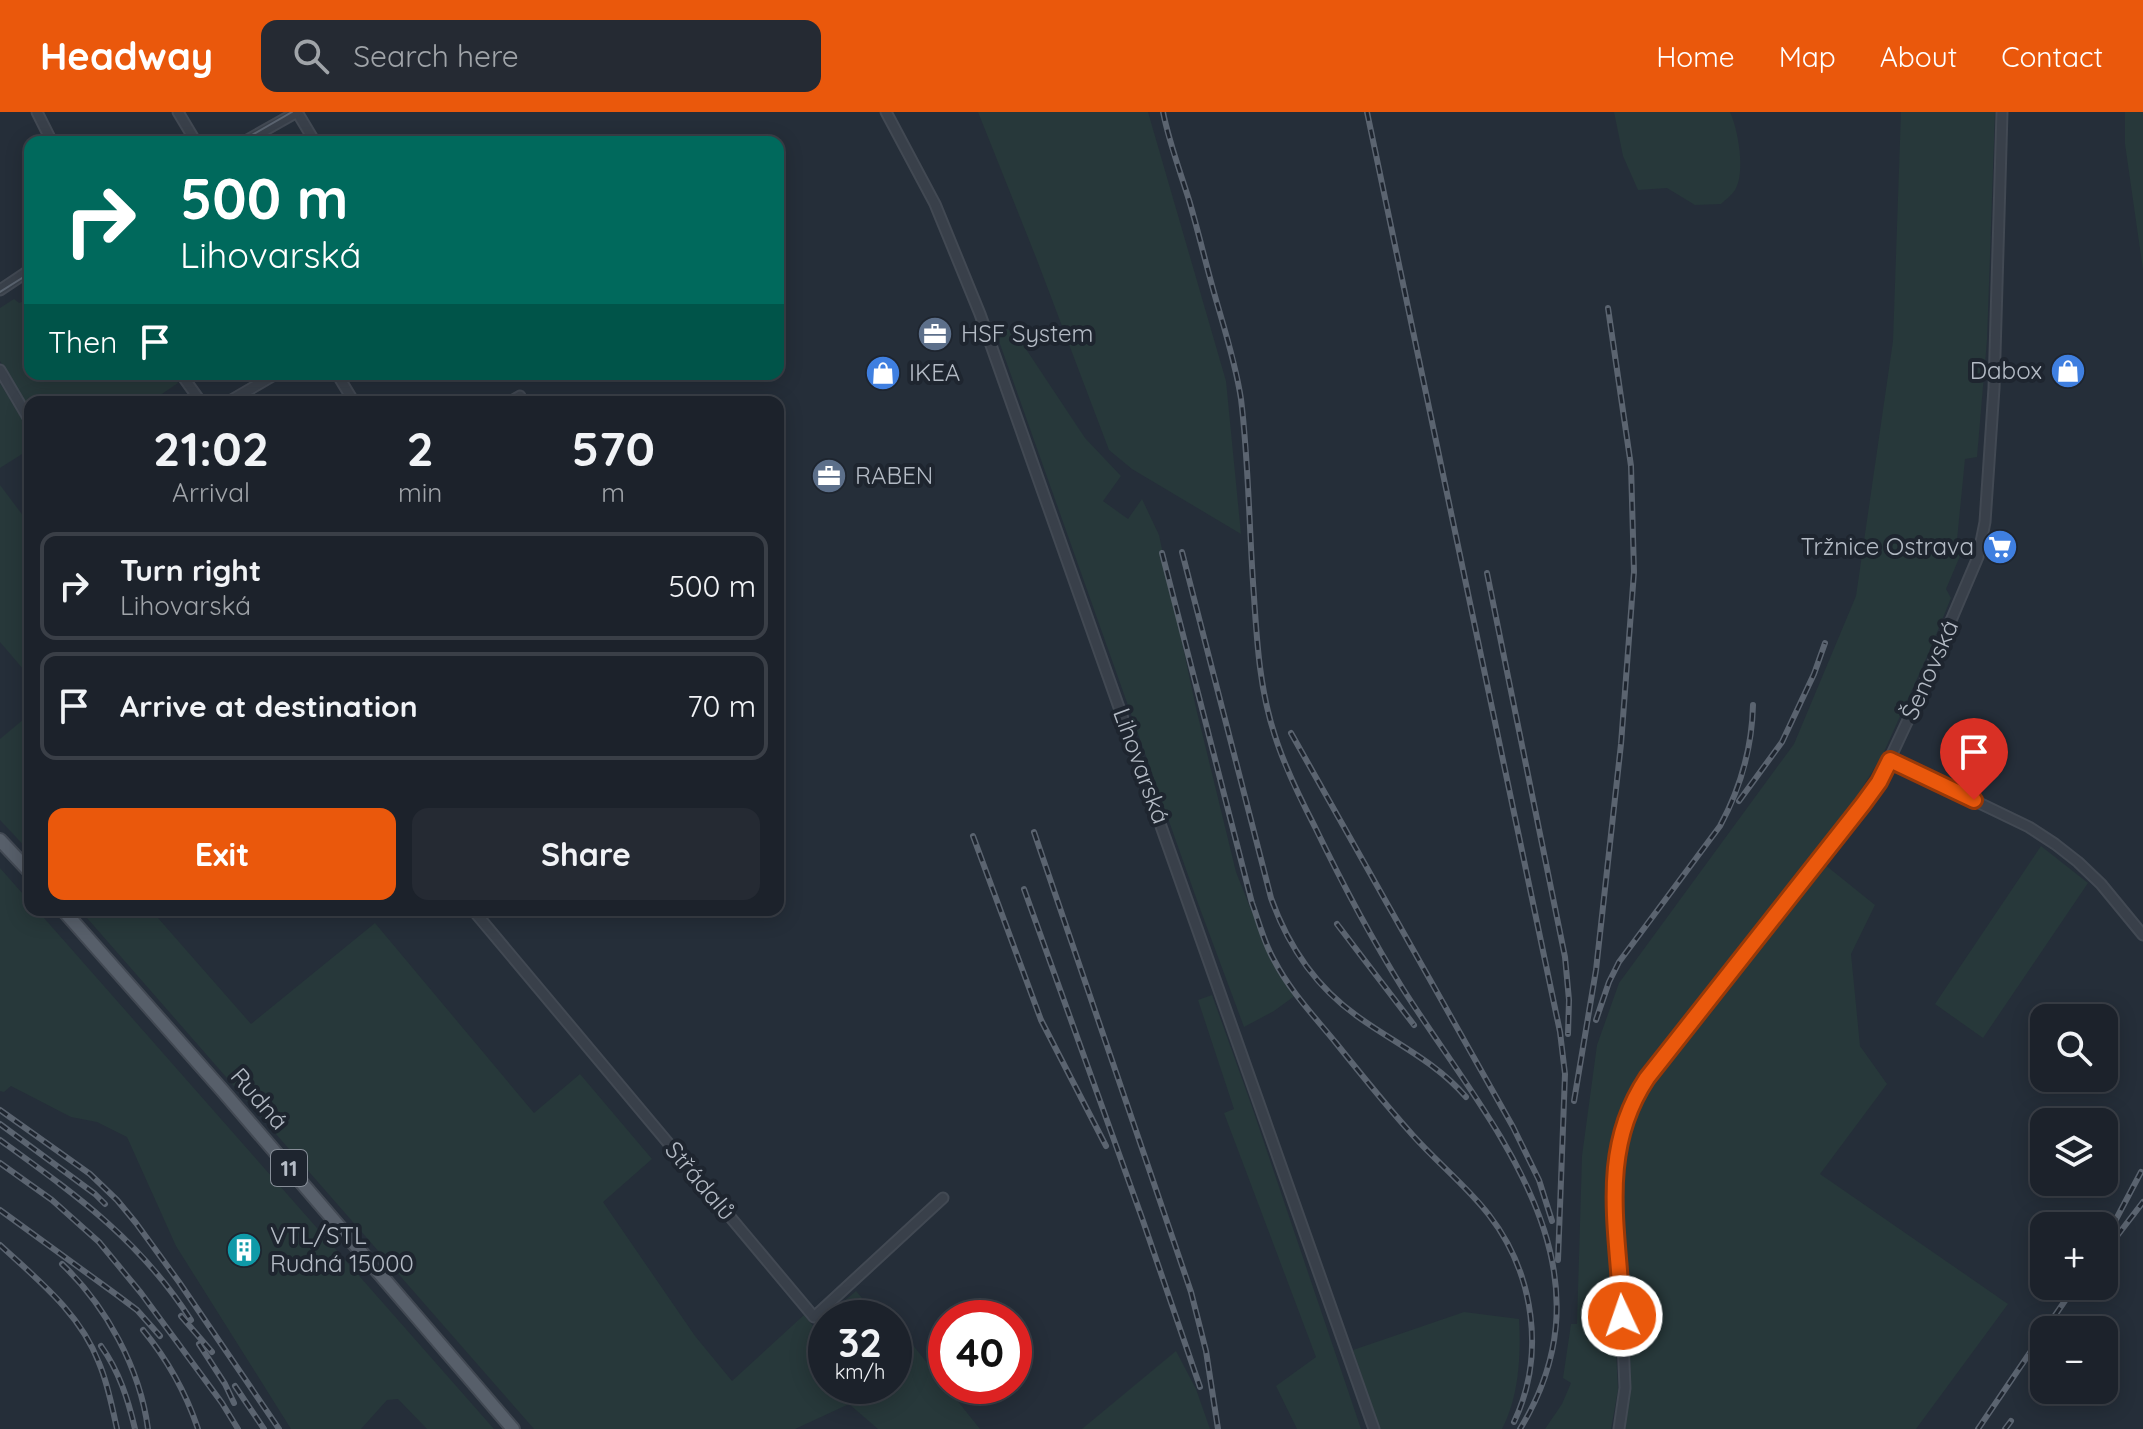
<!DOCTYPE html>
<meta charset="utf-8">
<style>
:root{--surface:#1c222b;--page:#252a33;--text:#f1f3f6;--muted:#a0a4a9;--line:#3a3f47;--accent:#ea580c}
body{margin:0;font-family:Quicksand,sans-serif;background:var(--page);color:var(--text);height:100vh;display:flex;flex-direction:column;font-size:30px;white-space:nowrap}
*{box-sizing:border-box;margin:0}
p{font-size:26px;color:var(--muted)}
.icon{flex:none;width:44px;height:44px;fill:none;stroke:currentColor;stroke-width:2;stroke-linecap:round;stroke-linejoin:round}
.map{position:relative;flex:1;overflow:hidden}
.sheet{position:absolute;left:24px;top:284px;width:760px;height:520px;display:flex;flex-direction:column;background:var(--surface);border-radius:16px;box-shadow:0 4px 20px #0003,0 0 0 2px var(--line)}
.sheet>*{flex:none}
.hud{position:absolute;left:24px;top:24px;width:760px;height:244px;border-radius:16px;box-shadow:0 4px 20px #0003,0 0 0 2px var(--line);background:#00695c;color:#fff;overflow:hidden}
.controls{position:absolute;left:2030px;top:892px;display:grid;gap:16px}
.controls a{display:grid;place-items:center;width:88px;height:88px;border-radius:16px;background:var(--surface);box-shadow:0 4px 20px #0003,0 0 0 2px var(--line);font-size:40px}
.speed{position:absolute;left:808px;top:1188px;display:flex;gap:16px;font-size:40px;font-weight:700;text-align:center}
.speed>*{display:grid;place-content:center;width:104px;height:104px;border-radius:50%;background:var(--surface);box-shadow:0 4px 20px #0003,0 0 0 2px var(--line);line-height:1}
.speed small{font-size:20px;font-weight:400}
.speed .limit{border:12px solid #d22;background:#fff;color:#111}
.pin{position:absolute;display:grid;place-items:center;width:68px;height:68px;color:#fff;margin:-82px -34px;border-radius:50% 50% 50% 0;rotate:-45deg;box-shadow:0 0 8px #0007}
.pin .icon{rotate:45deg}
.me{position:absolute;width:88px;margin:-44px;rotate:357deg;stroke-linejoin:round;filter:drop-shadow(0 0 6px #0008)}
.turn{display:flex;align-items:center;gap:28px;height:168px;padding:0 24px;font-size:36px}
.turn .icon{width:104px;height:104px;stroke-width:2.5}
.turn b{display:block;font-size:56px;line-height:68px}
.then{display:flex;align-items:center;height:76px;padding:0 24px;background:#0003;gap:16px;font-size:30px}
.eta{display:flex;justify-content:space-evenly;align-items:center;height:136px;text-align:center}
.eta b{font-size:48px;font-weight:800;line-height:56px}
.cta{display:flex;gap:16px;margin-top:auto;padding:16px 24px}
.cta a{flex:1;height:92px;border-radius:16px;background:var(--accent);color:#fff;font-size:32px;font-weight:800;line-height:92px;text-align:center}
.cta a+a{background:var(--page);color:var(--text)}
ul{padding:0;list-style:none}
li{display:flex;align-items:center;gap:24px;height:108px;margin:0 16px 12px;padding:0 8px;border:4px solid var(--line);border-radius:16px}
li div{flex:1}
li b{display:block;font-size:30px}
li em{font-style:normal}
header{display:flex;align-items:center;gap:48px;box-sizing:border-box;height:112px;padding:0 40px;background:var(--accent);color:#fff}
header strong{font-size:38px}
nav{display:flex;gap:44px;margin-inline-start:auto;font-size:28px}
.search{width:560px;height:72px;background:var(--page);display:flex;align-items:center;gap:20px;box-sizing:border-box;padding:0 28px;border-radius:16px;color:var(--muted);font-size:30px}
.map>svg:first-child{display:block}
.green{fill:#27383a}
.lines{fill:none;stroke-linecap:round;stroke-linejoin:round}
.minor-casing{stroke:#424953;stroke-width:13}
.major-casing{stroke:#424953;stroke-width:16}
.minor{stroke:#39404a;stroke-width:9}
.major{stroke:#575f6a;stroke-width:12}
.tram{stroke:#5b6470;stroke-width:2}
.rail-casing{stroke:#5b6470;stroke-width:6}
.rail{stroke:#1e252f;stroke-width:3;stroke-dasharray:9;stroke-linecap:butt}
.route-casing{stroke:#983908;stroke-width:20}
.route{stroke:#ea580c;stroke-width:14}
.labels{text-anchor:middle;stroke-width:8;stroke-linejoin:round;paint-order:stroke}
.shield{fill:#1e252f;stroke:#878e98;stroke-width:2}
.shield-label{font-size:22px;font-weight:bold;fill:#b4bbc5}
.poi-label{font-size:24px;fill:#b4bbc5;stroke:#1e252f;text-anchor:start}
.street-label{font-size:24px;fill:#b4bbc5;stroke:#1e252f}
</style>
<header>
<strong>Headway</strong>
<div class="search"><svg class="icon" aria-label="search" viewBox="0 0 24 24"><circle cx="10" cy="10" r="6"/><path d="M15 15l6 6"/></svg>Search here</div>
<nav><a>Home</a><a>Map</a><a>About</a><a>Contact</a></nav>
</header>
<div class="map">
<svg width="2143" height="1317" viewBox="0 0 2143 1317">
<rect width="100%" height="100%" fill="#252e39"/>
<g class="green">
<polygon points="978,0 1148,0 1226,269 1241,422 1132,357 1109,338 1037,148"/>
<path d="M1614,0H1730C1738,17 1746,61 1735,78C1732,83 1725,88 1721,92L1695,93L1667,76L1638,78L1623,44Z"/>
<polygon points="1901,0 1995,0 1987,228 1977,345 1965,347 1956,438 1960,444 1946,477 1951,486 1929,540 1883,642 1843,707 1660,938 1618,1007 1608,1079 1618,1278 1611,1317 1545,1317 1562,1292 1571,1271 1563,1266 1571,1212 1577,1212 1582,1044 1597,933 1619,871 1794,632 1856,484 1893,229"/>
<polygon points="2125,0 2143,0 2143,158 2125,32"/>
<polygon points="14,187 19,191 30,187 30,262 172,262 178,271 150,290 30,290 30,299 0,249 0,196"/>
<polygon points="994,215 1010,218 1016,222 1085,326 1121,364 1103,389 1128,407 1142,387 1159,423 1196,596 1236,760 1265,833 1296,883 1274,899 1244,915 1199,794"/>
<polygon points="0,271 30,320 30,337 0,356"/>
<polygon points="0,373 27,409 30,408 30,565 0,530"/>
<polygon points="30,602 30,740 0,708 0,627"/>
<polygon points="2041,734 2088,771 1983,926 1935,892"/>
<polygon points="1824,752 1875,793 1851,842 1860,934 1887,972 1820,1062 2008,1192 1916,1317 1625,1317 1631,1267 1622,1050 1634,999 1662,956"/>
<polygon points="0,756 30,790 30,798 37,798 494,1317 427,1317 398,1287 387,1288 361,1317 291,1317 176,1134 127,1025 97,1010 71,1005 11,974 4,980 0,979"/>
<polygon points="80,798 151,798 251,912 375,811 534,1001 580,962 652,1047 603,1090 695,1224 732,1269 804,1203 814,1215 856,1179 879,1206 826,1206 826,1274 894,1274 894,1221 908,1227 980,1317 878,1317 849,1292 795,1317 534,1317"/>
<polygon points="1212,883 1251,992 1361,1317 1297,1317 1276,1274 1316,1245 1224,1001 1234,997 1198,888"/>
<path d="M1464,1200L1519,1207C1521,1244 1519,1284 1502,1317H1380L1353,1238Z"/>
<polygon points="1176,1239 1196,1277 1210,1317 1082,1317"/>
</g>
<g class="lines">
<g class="minor-casing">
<g id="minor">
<polyline points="37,0 52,30"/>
<polyline points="178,0 196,30"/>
<polyline points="297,0 315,30"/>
<polyline points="886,0 935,92 980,202 1374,1317"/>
<polyline points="244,30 297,0"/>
<polyline points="0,178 30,158"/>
<polyline points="0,258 30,309"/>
<polyline points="181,262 201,290"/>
<polyline points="337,262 354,290"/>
<polyline points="228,290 276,262"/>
<polyline points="510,290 520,284"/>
<polyline points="1890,648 2029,715 2055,732 2078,750 2101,772 2143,823"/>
<polyline points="473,798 814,1205 943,1086"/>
<polyline points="1619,1317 1625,1276 1621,1180 1614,1079 1615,1049 1619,1026 1630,994 1656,953 1879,670 1915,593 1978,445 1985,410 1994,276 2002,0"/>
</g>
</g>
<g class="major-casing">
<g id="major">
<polyline points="0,728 30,760"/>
<polyline points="63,798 222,978 513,1317"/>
</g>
</g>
<use href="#minor" class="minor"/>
<use href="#major" class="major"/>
<g class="tram">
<polyline points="240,30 292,0"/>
<polyline points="0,180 30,161"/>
</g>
<g class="rail-casing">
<g id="rail">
<path d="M1163,0C1169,30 1180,59 1189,88C1199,122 1207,157 1217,191C1226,222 1236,254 1241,287C1249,352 1249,419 1254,485C1257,532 1260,579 1275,624C1285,656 1300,686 1315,715C1342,771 1370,824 1403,877C1488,1011 1622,1151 1520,1317"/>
<polyline points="1367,0 1560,920 1565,962 1558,1148"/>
<path d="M1182,440L1271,786C1288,834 1315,874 1357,904C1394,931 1435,949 1466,985"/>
<path d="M1162,441L1252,791C1259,810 1264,831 1274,848C1290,879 1314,904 1336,931C1360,961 1384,991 1410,1020C1435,1049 1466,1073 1489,1103C1534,1161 1546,1243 1514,1310"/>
<polyline points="1487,461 1565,845 1569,888 1568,922"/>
<polyline points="1291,621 1513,1015 1539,1068 1552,1109"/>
<polyline points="1739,689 1782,630 1814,562 1825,531"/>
<polyline points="1034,720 1191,1180 1206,1239 1218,1317"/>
<polyline points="973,724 1041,908 1106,1034"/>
<polyline points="1024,777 1142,1106 1200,1275"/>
<polyline points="1337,812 1414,913"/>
<path d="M1596,908L1609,870L1619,850L1720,714C1741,675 1752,637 1753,593"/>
<polyline points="1574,989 1596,858 1621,632 1634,460 1631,354 1608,196"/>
<polyline points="0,998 90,1062 117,1088 136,1111 179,1170 279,1317"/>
<polyline points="0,1012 95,1082 105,1092"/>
<path d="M0,1028C76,1083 139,1127 191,1208"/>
<polyline points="0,1051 52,1088 99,1130 141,1181 222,1291 238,1317"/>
<polyline points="0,1098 117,1183 137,1198 160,1224"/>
<polyline points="2117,1124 2143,1090"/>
<polyline points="2104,1130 2141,1060"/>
<path d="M0,1133C38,1168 80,1201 99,1251C108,1272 112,1295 117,1317"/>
<path d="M62,1152C106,1194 140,1256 148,1317"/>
<polyline points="181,1204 212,1240"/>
<path d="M143,1218C167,1247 186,1281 198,1317"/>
<polyline points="2045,1218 2075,1174"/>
<polyline points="199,1232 225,1272 234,1291"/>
<path d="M101,1234C119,1259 128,1287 135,1317"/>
<polyline points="235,1274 264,1317"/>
<polyline points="1978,1317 2044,1220"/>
<polyline points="2005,1317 2011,1309"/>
</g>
</g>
<use href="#rail" class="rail"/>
</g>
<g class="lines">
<g class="route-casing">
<path id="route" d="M1622,1204C1619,1120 1597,1041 1647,966L1863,692L1879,670L1890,648L1974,688"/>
</g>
<use href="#route" class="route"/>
</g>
<defs>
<g id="office-disc" transform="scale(1.8)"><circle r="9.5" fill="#5c6f8a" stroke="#1e252f"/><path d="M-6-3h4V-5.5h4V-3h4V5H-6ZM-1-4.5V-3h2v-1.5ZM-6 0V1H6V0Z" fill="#fff"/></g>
<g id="shop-disc" transform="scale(1.8)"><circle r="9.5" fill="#3f7fe0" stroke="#1e252f"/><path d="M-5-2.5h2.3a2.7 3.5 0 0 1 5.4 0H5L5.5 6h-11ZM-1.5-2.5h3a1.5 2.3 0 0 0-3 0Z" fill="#fff"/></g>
<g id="supermarket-disc" transform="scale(1.8)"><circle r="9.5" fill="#3f7fe0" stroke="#1e252f"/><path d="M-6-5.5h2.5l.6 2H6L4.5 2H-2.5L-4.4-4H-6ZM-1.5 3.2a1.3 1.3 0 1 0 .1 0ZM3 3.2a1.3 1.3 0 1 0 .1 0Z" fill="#fff"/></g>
<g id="building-disc" transform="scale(1.8)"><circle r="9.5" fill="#0f9aa8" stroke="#1e252f"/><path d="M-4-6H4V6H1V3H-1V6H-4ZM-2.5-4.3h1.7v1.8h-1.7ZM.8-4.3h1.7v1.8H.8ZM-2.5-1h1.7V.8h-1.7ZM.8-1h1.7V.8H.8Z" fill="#fff"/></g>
</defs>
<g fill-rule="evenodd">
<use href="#office-disc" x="935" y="222"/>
<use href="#shop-disc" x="2068" y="259"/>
<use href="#shop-disc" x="883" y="261"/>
<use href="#office-disc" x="829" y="364"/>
<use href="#supermarket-disc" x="2000" y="435"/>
<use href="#building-disc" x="244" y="1138"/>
</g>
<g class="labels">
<rect class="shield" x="271" y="1038" width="36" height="36" rx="6"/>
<g class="shield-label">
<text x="289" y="1064">11</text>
</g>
<g class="poi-label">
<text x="961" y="230">HSF System</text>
<text x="2042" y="267" text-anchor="end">Dabox</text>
<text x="909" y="269">IKEA</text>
<text x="855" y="372">RABEN</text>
<text x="1974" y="443" text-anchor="end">Tržnice Ostrava</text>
<text x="270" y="1132">VTL/STL<tspan x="270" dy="28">Rudná 15000</tspan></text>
</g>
<g class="street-label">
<text transform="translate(1930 558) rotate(-66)" y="8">Šenovská</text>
<text transform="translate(1141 654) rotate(70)" y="8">Lihovarská</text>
<text transform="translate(259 987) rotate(49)" y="8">Rudná</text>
<text transform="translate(700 1069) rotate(50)" y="8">Střádalů</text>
</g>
</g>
</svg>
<div class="controls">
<a><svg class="icon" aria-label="search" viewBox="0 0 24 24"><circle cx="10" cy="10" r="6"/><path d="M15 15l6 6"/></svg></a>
<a><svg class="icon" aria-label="layers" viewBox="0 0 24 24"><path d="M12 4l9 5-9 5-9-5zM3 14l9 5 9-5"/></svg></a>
<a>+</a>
<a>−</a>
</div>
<div class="speed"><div>32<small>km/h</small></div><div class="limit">40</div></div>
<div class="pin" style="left:1974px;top:688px;background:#d93025"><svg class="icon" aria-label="arrive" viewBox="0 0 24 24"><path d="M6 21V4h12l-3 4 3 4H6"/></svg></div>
<svg class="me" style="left:1622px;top:1204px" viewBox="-20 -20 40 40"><circle r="17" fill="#ea580c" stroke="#fff" stroke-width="3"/><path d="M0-11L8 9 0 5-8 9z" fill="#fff"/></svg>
<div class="hud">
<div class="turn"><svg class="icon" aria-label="right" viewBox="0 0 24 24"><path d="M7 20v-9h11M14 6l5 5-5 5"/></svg><div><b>500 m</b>Lihovarská</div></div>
<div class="then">Then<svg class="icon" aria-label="arrive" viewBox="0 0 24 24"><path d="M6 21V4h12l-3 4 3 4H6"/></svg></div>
</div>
<section class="sheet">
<div class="eta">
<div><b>21:02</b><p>Arrival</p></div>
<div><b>2</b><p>min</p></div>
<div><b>570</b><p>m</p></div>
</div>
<ul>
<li><svg class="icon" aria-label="right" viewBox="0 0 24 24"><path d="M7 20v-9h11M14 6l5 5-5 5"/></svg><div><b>Turn right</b><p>Lihovarská</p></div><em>500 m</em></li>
<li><svg class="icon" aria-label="arrive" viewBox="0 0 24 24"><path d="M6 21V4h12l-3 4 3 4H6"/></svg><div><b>Arrive at destination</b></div><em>70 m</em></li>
</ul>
<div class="cta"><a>Exit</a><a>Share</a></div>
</section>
</div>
